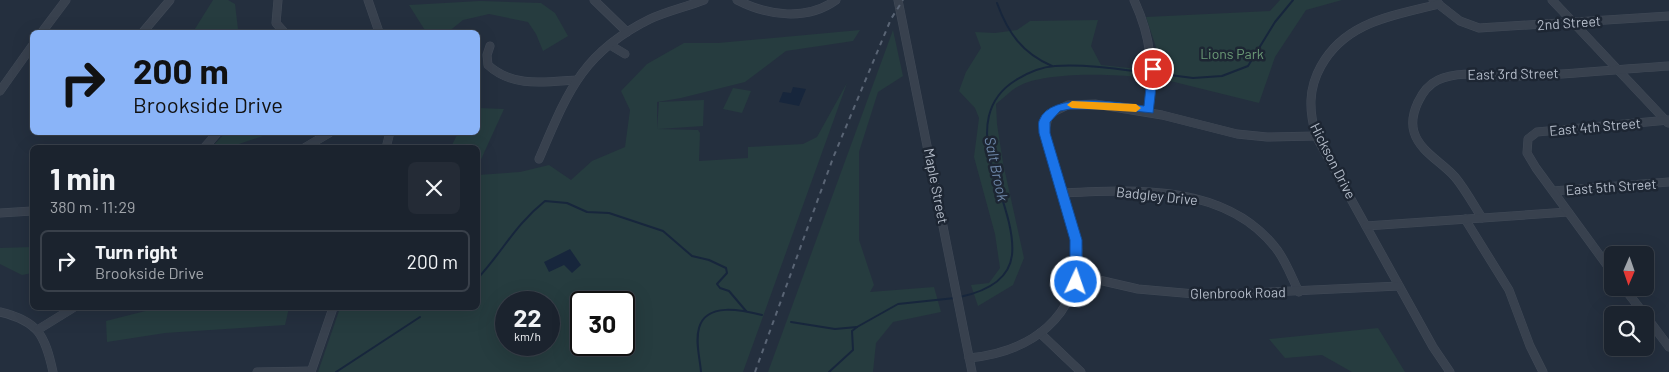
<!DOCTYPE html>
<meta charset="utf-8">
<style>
:root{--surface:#1b232e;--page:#242b36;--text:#f1f3f6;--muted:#a0a4aa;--line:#39404a}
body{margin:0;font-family:Barlow,sans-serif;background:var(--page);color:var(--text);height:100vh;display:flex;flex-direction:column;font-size:19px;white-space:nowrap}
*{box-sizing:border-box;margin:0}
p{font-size:16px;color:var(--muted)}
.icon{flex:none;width:28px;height:28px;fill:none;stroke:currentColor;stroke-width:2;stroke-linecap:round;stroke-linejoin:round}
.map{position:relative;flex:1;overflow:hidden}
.side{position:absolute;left:30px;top:145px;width:450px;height:165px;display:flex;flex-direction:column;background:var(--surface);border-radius:8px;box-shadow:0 5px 20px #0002,0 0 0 1px var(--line)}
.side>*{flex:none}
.hud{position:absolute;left:30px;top:30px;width:450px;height:105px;border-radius:8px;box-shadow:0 5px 20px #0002,0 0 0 1px var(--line);background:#8ab4f8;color:#111;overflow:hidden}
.needle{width:32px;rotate:182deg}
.buttons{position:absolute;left:1604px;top:246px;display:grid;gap:10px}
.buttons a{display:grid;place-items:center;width:50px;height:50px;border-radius:8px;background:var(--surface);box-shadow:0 5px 20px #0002,0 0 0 1px var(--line);font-size:25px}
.speed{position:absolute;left:495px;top:291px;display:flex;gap:10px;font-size:25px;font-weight:700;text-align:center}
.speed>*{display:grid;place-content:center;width:65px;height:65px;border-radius:50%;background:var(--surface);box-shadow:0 5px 20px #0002,0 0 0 1px var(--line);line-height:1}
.speed small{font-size:12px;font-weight:400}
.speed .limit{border:2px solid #111;border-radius:8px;background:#fff;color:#111}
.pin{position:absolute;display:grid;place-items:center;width:42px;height:42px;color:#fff;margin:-21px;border:2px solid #fff;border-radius:50%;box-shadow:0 1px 5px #0007}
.me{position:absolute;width:55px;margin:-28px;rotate:3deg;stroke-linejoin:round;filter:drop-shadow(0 0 4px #0008)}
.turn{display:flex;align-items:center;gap:18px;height:105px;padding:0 20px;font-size:22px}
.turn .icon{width:65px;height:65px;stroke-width:2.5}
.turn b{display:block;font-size:35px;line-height:42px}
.round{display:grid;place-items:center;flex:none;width:52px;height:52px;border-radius:8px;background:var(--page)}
.summary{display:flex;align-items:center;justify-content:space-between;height:85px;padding:0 20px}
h1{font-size:30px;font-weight:700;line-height:38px}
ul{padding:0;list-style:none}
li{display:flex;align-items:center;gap:15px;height:62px;margin:0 10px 8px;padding:0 10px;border:2px solid var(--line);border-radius:8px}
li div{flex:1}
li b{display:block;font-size:19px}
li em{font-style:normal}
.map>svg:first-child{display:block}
.green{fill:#263c3f;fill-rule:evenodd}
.water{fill:#17263c}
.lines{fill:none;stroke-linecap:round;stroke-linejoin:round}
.stream{stroke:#17263c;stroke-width:2}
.minor-casing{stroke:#414a57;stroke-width:9}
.minor{stroke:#38414e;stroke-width:8}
.rail{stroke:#5a6575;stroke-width:2;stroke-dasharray:5 5;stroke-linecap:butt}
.route{fill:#1a73e8;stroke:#114b97}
.slow{fill:#f59e0b}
.labels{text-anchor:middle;stroke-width:5;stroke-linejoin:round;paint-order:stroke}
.street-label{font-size:14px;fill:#b4bcc9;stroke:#1d2633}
.park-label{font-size:14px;fill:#6b9a76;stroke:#1d2633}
.water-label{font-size:15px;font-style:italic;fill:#6d86a8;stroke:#1d2633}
</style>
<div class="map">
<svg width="1669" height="372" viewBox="0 0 1669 372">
<rect width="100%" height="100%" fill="#242f3e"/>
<g class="green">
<polygon points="213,0 228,0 235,4 238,29 264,32 193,32"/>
<polygon points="1280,0 1342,0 1306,10 1275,57 1259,103 1158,78 1156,47 1146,17 1270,11"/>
<polygon points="480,1 541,3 555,13 568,36 543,51 536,34 528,22 489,14 463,20 448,32 426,32 409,5"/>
<path d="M1098,20L1091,46L1101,65L1138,69L1140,77C1110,74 1048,72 1021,85C1012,89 1004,98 996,104L997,124L1003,163L1024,258L1013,285L978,306L971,285L989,283L1000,268L995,234L974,157L979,118L975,108L959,91L966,72L981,48L975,32L995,33L1017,30L1030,21Z"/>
<path d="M860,30L853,41L786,51L745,82L681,98L657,102V129L659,102L704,100L703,126L658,129L698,130L700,133L699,161L748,158V147L803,144L817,137L847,83L743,372H318L340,308H478V175L520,172L549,165L571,180L592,161L625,147L630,110L621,91L647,64L684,43H718ZM506,302H549V345H506ZM581,302H624V345H581Z"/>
<polygon points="893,30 903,76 878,92 859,152 859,240 874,285 870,292 934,287 941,312 893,322 876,343 873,372 768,372"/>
<polygon points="733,88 751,91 742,113 723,109"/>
<polygon points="478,108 504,109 478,166 478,148 451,147 458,133 478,132"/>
<polygon points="225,133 225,132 272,133 230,147 212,147"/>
<polygon points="32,247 32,273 22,275 0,264 0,248"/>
<polygon points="157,308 289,308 285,325 165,333 107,342 106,321"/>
<polygon points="1378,328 1405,372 1352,372 1322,355 1285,358 1269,339"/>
</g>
<g class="water">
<polygon points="793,87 806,89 799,106 779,102 783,92 791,93"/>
<polygon points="570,249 581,265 572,273 564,265 549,272 544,262"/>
</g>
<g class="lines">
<g class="stream">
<path d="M997,3C1008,33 1022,53 1052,66"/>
<polyline points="1154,73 1193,78 1222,76 1248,66 1275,22 1293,0"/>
<path d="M478,278C503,251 515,225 545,201L567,203L587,212L609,213L663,231L692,256L709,260L726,268L727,273L717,284L720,288L729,291L746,311"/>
<path d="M960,297C983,292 1009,281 1012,255C1015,227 998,190 991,163C983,130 985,99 1016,80C1027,73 1041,67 1055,66C1086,64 1118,69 1149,73"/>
<polyline points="791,322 835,329 857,327 898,304 955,298"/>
<polyline points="336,372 420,317"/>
<path d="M701,372C700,358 695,342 699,328C706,302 742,310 762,315"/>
<polyline points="829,372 853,350 852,331 857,327"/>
</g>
<g class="minor-casing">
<g id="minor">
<polyline points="278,0 276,23 284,32"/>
<polyline points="368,0 379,32"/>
<polyline points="594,0 627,32"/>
<path d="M737,0C768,16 807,21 836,0"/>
<polyline points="898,0 972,372"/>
<path d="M1134,0C1152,39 1153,67 1149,110"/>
<polyline points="1433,0 1460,21 1479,28 1669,16"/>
<polyline points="1552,0 1668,123"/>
<path d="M1439,4C1393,16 1346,21 1321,66C1308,89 1309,111 1316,136L1433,347L1450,372"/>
<polyline points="42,32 66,0"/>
<polyline points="143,32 170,0"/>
<polyline points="610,45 625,54"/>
<path d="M490,46L487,55L488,65C513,88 545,82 576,80"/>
<polyline points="0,91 32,46"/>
<polyline points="204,148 218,132"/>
<polyline points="304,148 331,132"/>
<polyline points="386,148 390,132"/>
<path d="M539,159C567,94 581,53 650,19C667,11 686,7 704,0"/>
<polyline points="1553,191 1669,182"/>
<path d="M1063,193C1137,189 1229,184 1278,251C1287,264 1292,278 1299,292"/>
<polyline points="0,213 32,211"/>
<path d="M1482,218C1473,204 1465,189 1455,177C1442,162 1420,152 1414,132C1409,115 1421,88 1438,80C1462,69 1492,77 1517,76C1568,75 1618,69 1669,66"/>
<polyline points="1465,219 1509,290 1530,346 1543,372"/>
<polyline points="1366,226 1568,212"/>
<polyline points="1612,272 1536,168 1527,153 1528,139 1537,132 1669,120"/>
<polyline points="1077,275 1138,289 1206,295 1399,286"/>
<polyline points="1624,288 1645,315"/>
<path d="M0,312C38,321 45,335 53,372"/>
<polyline points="1645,315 1669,347"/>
<polyline points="39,329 73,308"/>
<polyline points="1040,333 1081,372"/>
<path d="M969,358C1030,352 1080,318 1078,250C1078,239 1073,228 1070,217C1062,189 1053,161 1044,133L1049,114L1068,105L1095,104L1162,115L1237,134L1267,137L1316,136"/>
<polyline points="257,372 311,371"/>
<polyline points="311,372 333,308"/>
</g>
</g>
<use href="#minor" class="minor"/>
<polyline class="rail" points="755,372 833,158 891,19 903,0"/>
</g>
<path class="route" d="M1153,66L1158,69L1153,113L1114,109H1070L1060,111L1050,122V133L1082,240V282L1080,286L1076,287L1072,286L1070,282V240L1039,133C1039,129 1038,124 1039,121C1050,90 1120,103 1144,106L1148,69Z"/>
<polygon class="slow" points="1072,101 1136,104 1141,108 1136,112 1072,108 1067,105"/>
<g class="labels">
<g class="street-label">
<text transform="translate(1569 23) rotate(-4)" y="5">2nd Street</text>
<text transform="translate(1513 74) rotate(-1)" y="5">East 3rd Street</text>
<text transform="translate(1595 127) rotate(-5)" y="5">East 4th Street</text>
<text transform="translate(1333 161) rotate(63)" y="5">Hickson Drive</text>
<text transform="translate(936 186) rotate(79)" y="5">Maple Street</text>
<text transform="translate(1611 187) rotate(-4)" y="5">East 5th Street</text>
<text transform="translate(1157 196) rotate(6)" y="5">Badgley Drive</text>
<text transform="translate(1238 293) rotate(-1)" y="5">Glenbrook Road</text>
</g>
<g class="park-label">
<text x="1232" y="59">Lions Park</text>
</g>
<g class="water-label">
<text transform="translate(996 169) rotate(78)" y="5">Salt Brook</text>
</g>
</g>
</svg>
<div class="buttons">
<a><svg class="needle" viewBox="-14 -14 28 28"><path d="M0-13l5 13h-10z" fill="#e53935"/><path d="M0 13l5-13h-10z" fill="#a0a4aa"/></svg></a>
<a><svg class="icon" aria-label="search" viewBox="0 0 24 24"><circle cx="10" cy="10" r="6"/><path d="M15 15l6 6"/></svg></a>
</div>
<div class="speed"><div>22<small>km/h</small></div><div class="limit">30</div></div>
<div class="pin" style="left:1153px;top:69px;background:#d93025"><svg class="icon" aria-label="arrive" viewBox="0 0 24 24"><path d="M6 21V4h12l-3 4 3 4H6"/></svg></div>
<svg class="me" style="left:1076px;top:282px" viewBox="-20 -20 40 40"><circle r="17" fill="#1a73e8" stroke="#fff" stroke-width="3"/><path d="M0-11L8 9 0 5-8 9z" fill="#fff"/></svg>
<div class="hud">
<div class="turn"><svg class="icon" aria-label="right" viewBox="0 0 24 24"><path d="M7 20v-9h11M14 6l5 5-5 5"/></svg><div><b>200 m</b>Brookside Drive</div></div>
</div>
<section class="side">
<div class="summary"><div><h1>1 min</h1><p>380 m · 11:29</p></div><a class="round"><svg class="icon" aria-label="close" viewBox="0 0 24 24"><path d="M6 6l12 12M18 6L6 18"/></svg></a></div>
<ul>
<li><svg class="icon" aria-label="right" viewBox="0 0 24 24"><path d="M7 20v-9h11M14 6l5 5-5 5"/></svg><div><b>Turn right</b><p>Brookside Drive</p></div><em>200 m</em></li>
</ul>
</section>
</div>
